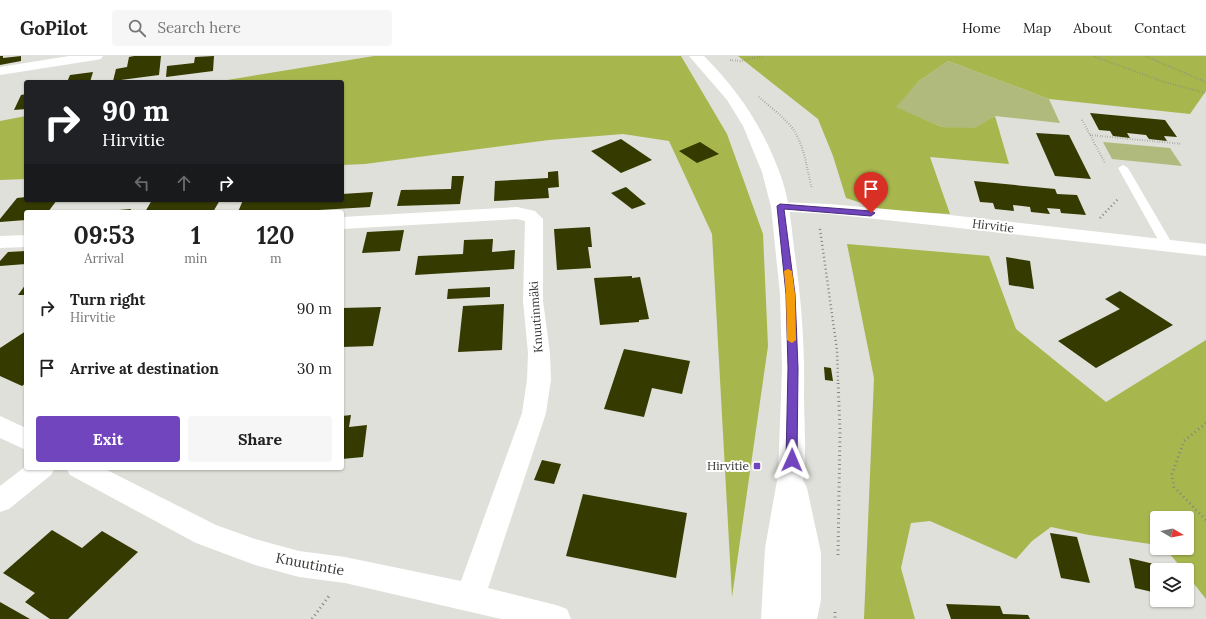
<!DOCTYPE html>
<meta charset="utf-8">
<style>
:root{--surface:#fff;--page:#f6f6f6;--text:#222;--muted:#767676;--line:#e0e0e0;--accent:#7145bd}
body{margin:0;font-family:Lora,serif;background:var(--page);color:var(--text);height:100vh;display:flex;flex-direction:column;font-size:15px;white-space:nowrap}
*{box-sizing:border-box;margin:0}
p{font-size:13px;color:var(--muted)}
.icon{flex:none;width:22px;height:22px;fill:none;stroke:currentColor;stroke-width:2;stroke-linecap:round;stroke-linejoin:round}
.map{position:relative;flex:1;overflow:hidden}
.side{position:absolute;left:24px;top:154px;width:320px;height:260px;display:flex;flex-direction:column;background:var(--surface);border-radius:4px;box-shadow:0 1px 3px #0004}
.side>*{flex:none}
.hud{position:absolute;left:24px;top:24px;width:320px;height:122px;border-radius:4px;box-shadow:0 1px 3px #0004;background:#202124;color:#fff;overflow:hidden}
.needle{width:26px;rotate:100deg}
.buttons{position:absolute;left:1150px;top:455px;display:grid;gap:8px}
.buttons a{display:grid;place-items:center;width:44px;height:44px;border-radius:4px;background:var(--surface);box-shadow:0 1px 3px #0004;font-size:20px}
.pin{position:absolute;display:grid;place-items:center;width:34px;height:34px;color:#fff;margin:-41px -17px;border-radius:50% 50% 50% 0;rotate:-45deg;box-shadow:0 0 4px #0007}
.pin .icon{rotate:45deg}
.me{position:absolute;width:44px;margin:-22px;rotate:1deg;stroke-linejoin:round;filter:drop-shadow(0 0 3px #0008)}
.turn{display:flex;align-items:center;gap:14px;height:84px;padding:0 12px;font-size:18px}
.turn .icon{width:52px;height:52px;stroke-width:2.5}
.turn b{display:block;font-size:28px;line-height:34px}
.lanes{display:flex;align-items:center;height:38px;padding:0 12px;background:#0003;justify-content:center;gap:20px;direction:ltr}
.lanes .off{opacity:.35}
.eta{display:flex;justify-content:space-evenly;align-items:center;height:68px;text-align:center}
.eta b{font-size:24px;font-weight:800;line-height:28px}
.button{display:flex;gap:8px;margin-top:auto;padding:8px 12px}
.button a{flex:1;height:46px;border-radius:4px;background:var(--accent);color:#fff;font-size:16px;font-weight:800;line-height:46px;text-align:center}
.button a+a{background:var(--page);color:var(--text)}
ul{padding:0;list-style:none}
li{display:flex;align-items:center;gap:12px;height:60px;padding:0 12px}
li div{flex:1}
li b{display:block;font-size:15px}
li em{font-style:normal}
header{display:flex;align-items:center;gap:24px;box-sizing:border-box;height:56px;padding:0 20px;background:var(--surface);border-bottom:1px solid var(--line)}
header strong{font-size:19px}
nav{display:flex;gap:22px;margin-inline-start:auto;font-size:14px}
.search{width:280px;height:36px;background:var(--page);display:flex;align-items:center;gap:10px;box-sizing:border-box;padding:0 14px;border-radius:4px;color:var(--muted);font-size:15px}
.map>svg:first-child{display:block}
.green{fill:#b0ba7c}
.forest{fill:#a8b64e}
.building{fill:#343a00}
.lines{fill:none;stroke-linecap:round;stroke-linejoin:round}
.path-far2{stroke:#848580;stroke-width:2;stroke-dasharray:0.5 2;stroke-linecap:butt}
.path-far1{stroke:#848580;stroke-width:2.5;stroke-dasharray:1 3;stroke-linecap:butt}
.path{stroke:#848580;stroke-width:3;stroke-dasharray:1 3.5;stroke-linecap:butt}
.service{fill:#fff;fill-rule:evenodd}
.minor{fill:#fff;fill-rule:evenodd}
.secondary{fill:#fff;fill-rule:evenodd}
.route{fill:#7145bd;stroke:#492d7b}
.slow{fill:#f59e0b}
.poi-dot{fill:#7145bd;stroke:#fff;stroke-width:1.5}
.labels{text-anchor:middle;stroke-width:4;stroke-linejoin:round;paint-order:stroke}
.street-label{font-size:12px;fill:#353532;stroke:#fff}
.poi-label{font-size:12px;fill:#353532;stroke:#fff;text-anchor:end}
.near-street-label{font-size:14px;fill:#353532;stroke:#fff}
</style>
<header>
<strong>GoPilot</strong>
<div class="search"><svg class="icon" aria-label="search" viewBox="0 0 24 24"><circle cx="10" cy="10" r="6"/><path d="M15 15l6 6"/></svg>Search here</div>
<nav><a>Home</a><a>Map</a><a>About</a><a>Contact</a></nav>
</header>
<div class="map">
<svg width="1206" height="563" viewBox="0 0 1206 563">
<rect width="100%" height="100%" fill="#dfe0d9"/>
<g class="green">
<polygon points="948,5 1049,43 1060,67 995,60 975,73 942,71 895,51 919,25"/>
<polygon points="1103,86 1170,92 1182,110 1112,103"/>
</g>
<g class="forest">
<polygon points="374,0 681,0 727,78 763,178 768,290 732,541 712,178 669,85 623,78 549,84 365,108 342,109 342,26 215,26"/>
<polygon points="738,0 1206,0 1206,35 1190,58 1049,43 948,5 919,25 896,51 942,71 975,72 995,60 1009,108 930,101 950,158 883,154 846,142 833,100 818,63"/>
<polygon points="26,60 26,123 0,124 0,65"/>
<polygon points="847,188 989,200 1016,273 1106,346 1206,284 1206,543 1187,519 1187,514 1183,514 1165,492 1187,492 1187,462 1157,462 1157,489 1089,479 1051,471 1032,485 1016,503 930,465 911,467 901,512 915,563 864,563 874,322"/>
</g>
<g class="building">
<polygon points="0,0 3,0 3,2 21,0 21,5 0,9"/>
<polygon points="134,0 161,0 159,19 113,25 116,13 127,11 129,1"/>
<polygon points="214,0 213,15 166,21 167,10 194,7 195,1"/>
<polygon points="93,16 90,26 67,26 70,19"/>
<polygon points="26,38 26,53 14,54 21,39"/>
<polygon points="1090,57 1165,64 1177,81 1164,80 1167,85 1149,83 1146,79 1127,77 1130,82 1113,80 1110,75 1099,74"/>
<polygon points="1036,77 1069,79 1091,123 1055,120"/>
<polygon points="621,83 652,104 621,117 591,95"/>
<polygon points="700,86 719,98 697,107 679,95"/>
<polygon points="558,115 559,131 548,132 549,142 494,145 495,125 548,122 548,116"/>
<polygon points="452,120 464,120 460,148 397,150 401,134 451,133"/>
<polygon points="974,125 1055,133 1057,138 1077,139 1086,159 1061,157 1060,153 1047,152 1050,158 1031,156 1030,151 1013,149 1014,155 995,153 993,147 980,146"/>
<polygon points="626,131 646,148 632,153 611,137"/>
<polygon points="373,136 370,151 285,156 238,156 243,144 342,144 342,138"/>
<polygon points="26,141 26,144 57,144 48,156 26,156 26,164 0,166 0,163 17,142"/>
<polygon points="152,144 220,144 213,156 145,156"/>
<polygon points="131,153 130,156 107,156 107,155"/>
<polygon points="590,171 592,191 588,191 591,212 557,214 554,173"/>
<polygon points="404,174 400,195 362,197 367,176"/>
<polygon points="493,183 492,196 515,194 514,213 415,219 418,200 463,198 464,184"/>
<polygon points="26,195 26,208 0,210 0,205 8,196"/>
<polygon points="1006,201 1030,205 1034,233 1009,229"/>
<polygon points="632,220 632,222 640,221 649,263 639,264 639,266 600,269 594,222"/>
<polygon points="26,228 26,239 18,239"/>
<polygon points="490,231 490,241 447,243 448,233"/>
<polygon points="1120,235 1173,269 1096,312 1058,285 1120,253 1105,243"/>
<polygon points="504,248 502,294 458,296 463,250"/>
<polygon points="381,251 373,290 342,291 342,252"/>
<polygon points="26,275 26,327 22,330 0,320 0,292"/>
<polygon points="624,293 690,305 682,338 652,332 644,361 604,353"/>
<polygon points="824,311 831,312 833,325 825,324"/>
<polygon points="351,359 349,371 367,369 363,401 342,403 342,360"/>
<polygon points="542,404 561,408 554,428 534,424"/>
<polygon points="583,438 687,457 676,522 566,500"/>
<polygon points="52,474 82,492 102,475 138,496 68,563 50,563 25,546 35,537 3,517"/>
<polygon points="1050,477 1077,481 1090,527 1061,522"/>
<polygon points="1129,502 1158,509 1159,514 1157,514 1157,537 1135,532"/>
<polygon points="0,546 30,563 0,563"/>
<polygon points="946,548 1000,550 1003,558 1028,559 1030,563 951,563"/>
</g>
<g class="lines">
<g class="path-far2">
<polyline points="1093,0 1164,26 1206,37"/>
<polyline points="1145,0 1206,26"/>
<polyline points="730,4 740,5 763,0"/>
<path d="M759,41C771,52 786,62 795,76C805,93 807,114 812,133"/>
<polyline points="1082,64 1105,107"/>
<polyline points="1090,79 1182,88"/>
</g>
<g class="path-far1">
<polyline points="1100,162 1119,142"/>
<polyline points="820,173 837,294 838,326"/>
</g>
<g class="path">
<polyline points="1206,367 1184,385 1172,418 1174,431 1206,464"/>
<polyline points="838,499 840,375 838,325"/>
<polyline points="835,556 835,563"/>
<polyline points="312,563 329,540"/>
</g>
<polygon class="service" points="1123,109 1128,112 1173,189 1171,191 1163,191 1161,189 1118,112"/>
<g class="minor">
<polygon points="69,0 103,0 101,3 96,4 0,19 0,11"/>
<polygon points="780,146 829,148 941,158 1206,188 1206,200 941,170 829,158 774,155 771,151 774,147"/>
<polygon points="517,151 535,155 543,163 543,245 550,297 551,324 546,357 488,532 556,549 567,553 571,563 501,563 345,527 299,521 255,509 196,487 70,419 66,412 103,412 216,469 255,483 299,495 345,501 461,525 522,357 527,324 528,297 523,245 525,165 517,163 342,173 342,161"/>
<polygon points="26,179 26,191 0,192 0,180"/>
<polygon points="0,360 26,372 26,394 0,382"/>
<polygon points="26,410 26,412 55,412 51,419 9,453 0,456 0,430"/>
</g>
<path class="secondary" d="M689,0H704C738,34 762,70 779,115C789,140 791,166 794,192C801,240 805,288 804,337C804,363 807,398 803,424L807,432L821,497V544L817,563H761L765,492L778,419L782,312L780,238L771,151L762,116L743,70L727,44Z"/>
</g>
<polygon class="route" points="780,148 871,155 875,157 871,160 784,153 795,238 798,312 797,404 795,407 792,408 788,407 786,404 788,312 786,238 777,150"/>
<polygon class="slow" points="788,213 792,215 795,238 796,284 792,287 787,284 786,238 784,215"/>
<rect class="poi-dot" x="753" y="406" width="8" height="8" rx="2"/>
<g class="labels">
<g class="street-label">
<text transform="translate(993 170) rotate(7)" y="4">Hirvitie</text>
<text transform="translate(536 261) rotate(-94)" y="4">Knuutinmäki</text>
</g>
<g class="poi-label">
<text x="749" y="414">Hirvitie</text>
</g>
<g class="near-street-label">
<text transform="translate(310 508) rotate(11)" y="5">Knuutintie</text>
</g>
</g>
</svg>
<div class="buttons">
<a><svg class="needle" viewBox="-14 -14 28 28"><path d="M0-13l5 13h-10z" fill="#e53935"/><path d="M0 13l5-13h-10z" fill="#767676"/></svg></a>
<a><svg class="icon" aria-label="layers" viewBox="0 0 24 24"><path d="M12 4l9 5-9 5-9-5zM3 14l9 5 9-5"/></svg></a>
</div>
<div class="pin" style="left:871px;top:157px;background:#d93025"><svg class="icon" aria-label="arrive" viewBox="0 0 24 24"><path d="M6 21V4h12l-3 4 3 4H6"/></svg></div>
<svg class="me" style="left:792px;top:404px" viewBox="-20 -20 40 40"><path d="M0-17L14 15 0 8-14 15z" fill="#7145bd" stroke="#fff" stroke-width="4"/></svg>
<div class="hud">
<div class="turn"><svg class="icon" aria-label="right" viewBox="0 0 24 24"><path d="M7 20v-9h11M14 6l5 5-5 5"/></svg><div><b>90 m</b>Hirvitie</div></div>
<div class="lanes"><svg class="icon off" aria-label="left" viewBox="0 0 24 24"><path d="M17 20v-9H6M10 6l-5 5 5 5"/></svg><svg class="icon off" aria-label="ahead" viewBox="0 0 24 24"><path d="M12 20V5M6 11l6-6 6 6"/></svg><svg class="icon" aria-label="right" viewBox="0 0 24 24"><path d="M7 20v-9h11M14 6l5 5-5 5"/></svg></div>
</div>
<section class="side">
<div class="eta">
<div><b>09:53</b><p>Arrival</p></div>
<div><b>1</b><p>min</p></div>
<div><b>120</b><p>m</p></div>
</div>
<ul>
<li><svg class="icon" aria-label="right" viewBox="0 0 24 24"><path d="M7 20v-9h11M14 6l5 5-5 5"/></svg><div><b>Turn right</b><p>Hirvitie</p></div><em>90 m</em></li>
<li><svg class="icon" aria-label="arrive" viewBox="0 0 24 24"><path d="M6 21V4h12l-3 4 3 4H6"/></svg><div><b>Arrive at destination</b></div><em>30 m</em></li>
</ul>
<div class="button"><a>Exit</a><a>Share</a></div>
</section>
</div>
